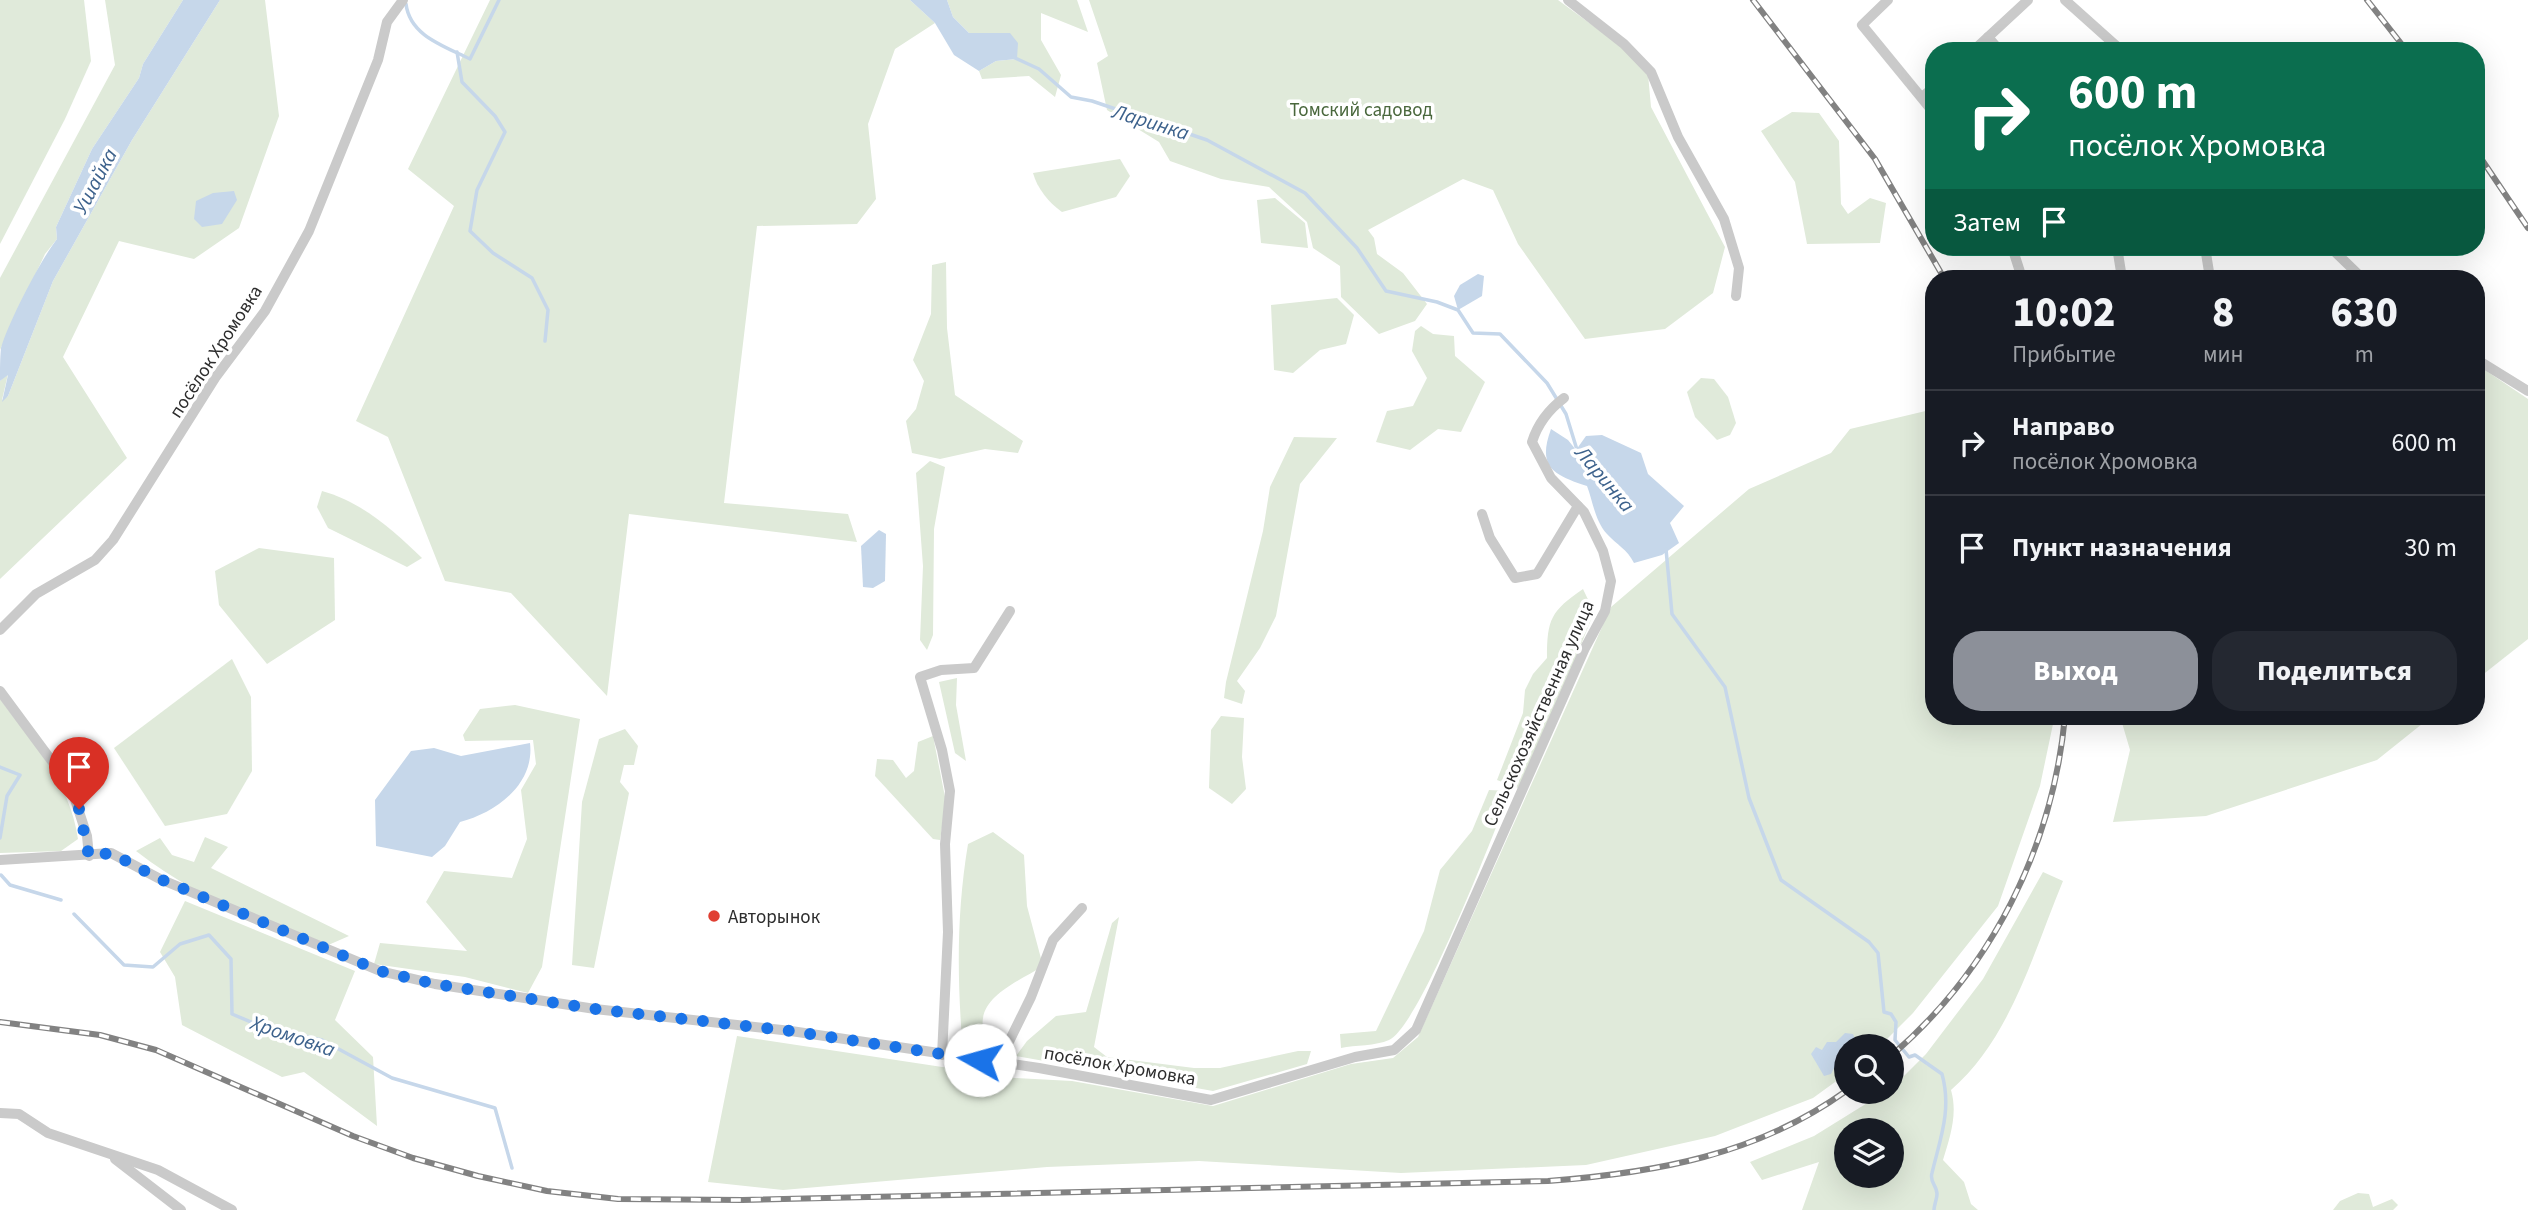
<!DOCTYPE html>
<html lang="ru">
<meta charset="utf-8">
<style>
:root{--surface:#171b24;--page:#242831;--text:#f1f3f6;--muted:#9ea1a6;--line:#363941;--accent:#8c9099}
body{margin:0;font-family:"Source Sans 3",sans-serif;background:var(--page);color:var(--text);height:100vh;display:flex;flex-direction:column;font-size:26px;white-space:nowrap}
*{box-sizing:border-box;margin:0}
p{font-size:23px;color:var(--muted)}
.icon{flex:none;width:38px;height:38px;fill:none;stroke:currentColor;stroke-width:2;stroke-linecap:round;stroke-linejoin:round}
.map{position:relative;flex:1;overflow:hidden}
.sheet{position:absolute;left:1925px;top:270px;width:560px;height:455px;display:flex;flex-direction:column;background:var(--surface);border-radius:28px;box-shadow:0 7px 28px #0002}
.sheet>*{flex:none}
.top-card{position:absolute;left:1925px;top:42px;width:560px;height:214px;border-radius:28px;box-shadow:0 7px 28px #0002;background:#0b6e4f;color:#fff;overflow:hidden}
.tools{position:absolute;left:1834px;top:1034px;display:grid;gap:14px}
.tools a{display:grid;place-items:center;width:70px;height:70px;border-radius:50%;background:var(--surface);box-shadow:0 7px 28px #0002;font-size:35px}
.pin{position:absolute;display:grid;place-items:center;width:60px;height:60px;color:#fff;margin:-72px -30px;border-radius:50% 50% 50% 0;rotate:-45deg;box-shadow:0 0 7px #0007}
.pin .icon{rotate:45deg}
.me{position:absolute;width:77px;margin:-38px;rotate:277deg;stroke-linejoin:round;filter:drop-shadow(0 0 5px #0008)}
.turn{display:flex;align-items:center;gap:24px;height:147px;padding:0 28px;font-size:32px}
.turn .icon{width:91px;height:91px;stroke-width:2.5}
.turn b{display:block;font-size:49px;line-height:60px}
.then{display:flex;align-items:center;height:66px;padding:0 28px;background:#0003;gap:14px;font-size:26px}
.eta{display:flex;justify-content:space-evenly;align-items:center;height:119px;text-align:center}
.eta b{font-size:42px;font-weight:800;line-height:49px}
.cta{display:flex;gap:14px;margin-top:auto;padding:14px 28px}
.cta a{flex:1;height:80px;border-radius:28px;background:var(--accent);color:#fff;font-size:28px;font-weight:800;line-height:80px;text-align:center}
.cta a+a{background:var(--page);color:var(--text)}
ul{padding:0;list-style:none}
li{display:flex;align-items:center;gap:21px;height:105px;padding:0 28px;border-top:2px solid var(--line)}
li div{flex:1}
li b{display:block;font-size:26px}
li em{font-style:normal}
.map>svg:first-child{display:block}
.green{fill:#e0eada;fill-rule:evenodd}
.water{fill:#c6d7ea}
.lines{fill:none;stroke-linecap:round;stroke-linejoin:round}
.stream{stroke:#c6d7ea;stroke-width:3.5}
.minor{stroke:#cacaca;stroke-width:10}
.rail-casing{stroke:#828282;stroke-width:6}
.rail{stroke:#fff;stroke-width:3.5;stroke-dasharray:10;stroke-linecap:butt}
.route{stroke:#1a73e8;stroke-width:12;stroke-dasharray:0 21.6}
.poi-dot{fill:#e03f32;stroke:#fff;stroke-width:2.5}
.labels{text-anchor:middle;stroke-width:7;stroke-linejoin:round;paint-order:stroke}
.park-label{font-size:19px;fill:#49673c;stroke:#fff}
.street-label{font-size:19px;fill:#2d2d2d;stroke:#fff}
.poi-label{font-size:19px;fill:#2d2d2d;stroke:#fff;text-anchor:start}
.water-label{font-size:21px;font-style:italic;fill:#3d628c;stroke:#fff}
</style>
<div class="map">
<svg width="2528" height="1210" viewBox="0 0 2528 1210">
<rect width="100%" height="100%" fill="#fff"/>
<g class="green">
<polygon points="0,0 84,0 91,61 65,119 0,244"/>
<polygon points="105,0 183,0 143,64 139,78 92,149 56,227 57,239 45,254 0,350 0,278 115,65"/>
<polygon points="220,0 265,0 279,116 239,228 194,259 119,241 63,357 127,458 0,579 0,381 8,374 2,400 8,396 53,281 132,140"/>
<polygon points="490,0 910,0 935,23 895,49 868,124 876,199 857,224 757,226 724,503 848,514 857,542 629,514 607,696 511,593 445,581 388,437 356,421 454,206 408,169"/>
<polygon points="947,0 1077,0 1088,32 1041,13 1041,40 1061,75 1055,97 1029,76 982,79 979,71 996,61 1017,59 1009,33 969,33 953,17"/>
<polygon points="1089,0 1558,0 1622,47 1648,74 1651,107 1725,247 1713,293 1665,329 1585,339 1518,244 1493,190 1463,179 1368,230 1374,238 1377,254 1403,273 1427,304 1415,321 1379,334 1341,297 1340,266 1313,248 1307,222 1269,187 1221,179 1170,161 1159,142 1107,110 1097,63 1108,56"/>
<polygon points="1792,112 1819,113 1839,141 1841,204 1848,214 1870,198 1886,203 1880,243 1807,244 1795,182 1761,131"/>
<path d="M1120,159L1130,176L1116,197L1062,212C1049,203 1037,188 1033,173Z"/>
<polygon points="1275,198 1305,223 1308,248 1261,243 1257,200"/>
<polygon points="946,262 947,328 955,395 1023,441 1018,453 985,449 940,459 912,453 906,421 916,409 924,381 913,360 931,314 932,265"/>
<polygon points="1337,298 1354,315 1346,344 1320,350 1293,373 1274,370 1271,305"/>
<polygon points="1421,326 1433,334 1454,336 1455,356 1485,382 1461,432 1438,429 1410,450 1376,442 1387,411 1413,406 1427,378 1412,351 1415,331"/>
<polygon points="2476,364 2528,399 2528,639 2476,680"/>
<polygon points="1701,378 1714,379 1728,397 1736,423 1730,435 1717,440 1695,417 1687,392"/>
<polygon points="1934,409 1934,716 2052,716 2053,724 2040,786 1998,906 1913,1013 1880,1046 1846,1046 1846,1074 1813,1098 1715,1136 1586,1165 1401,1173 1199,1161 1047,1167 783,1190 708,1182 737,1036 1015,1078 1072,1081 1213,1106 1351,1064 1393,1058 1418,1037 1611,607 1749,489 1831,453 1850,429"/>
<polygon points="1294,437 1337,438 1300,484 1276,616 1260,648 1237,681 1245,691 1242,704 1224,698 1226,682 1263,531 1270,487"/>
<polygon points="930,461 945,467 934,529 933,635 927,650 920,640 923,566 916,473"/>
<path d="M322,491C362,502 393,530 422,558L407,567L328,528L317,507Z"/>
<polygon points="259,548 334,558 335,620 267,664 219,605 215,571"/>
<path d="M1583,589L1594,612L1563,690L1518,788L1497,780L1523,713L1525,690L1533,674L1547,658C1547,619 1551,611 1583,589Z"/>
<polygon points="232,659 251,697 252,771 227,814 165,826 114,748"/>
<polygon points="957,678 956,705 966,761 955,753 939,682"/>
<path d="M0,699C33,744 70,782 78,839L61,851L0,853Z"/>
<polygon points="515,705 580,719 542,967 528,993 465,977 374,964 380,943 467,951 426,902 444,871 512,878 527,839 521,790 536,764 533,740 465,741 463,735 480,709"/>
<polygon points="1221,716 1244,718 1242,757 1246,789 1232,804 1209,788 1211,730"/>
<polygon points="2120,716 2432,716 2377,760 2206,816 2113,822 2130,750"/>
<polygon points="625,729 638,746 634,765 624,765 620,782 629,793 594,968 572,965 582,802 599,739"/>
<polygon points="933,736 946,802 940,840 933,839 875,776 877,759 893,760 906,778 914,771 918,742"/>
<path d="M1489,790L1510,791C1495,831 1420,1026 1389,1040C1376,1046 1355,1045 1341,1048L1340,1034L1376,1031L1424,931L1440,870L1472,831Z"/>
<path d="M993,832L1024,855L1027,906L1043,966C1018,982 974,998 984,1033L1003,1040L997,1049L962,1039C957,973 957,910 968,844Z"/>
<path d="M205,837L228,847L211,868L349,936L326,946C259,920 193,896 136,851L160,838L172,855L194,862Z"/>
<path d="M2043,872L2063,881C2033,953 2011,1038 1951,1090C1958,1114 1950,1137 1943,1160L1964,1182L1971,1204L1978,1210H1802L1819,1162L1762,1180L1750,1162L1814,1136L1885,1092H1892V1088L1926,1054L1983,979ZM1846,1130H1892V1176H1846Z"/>
<polygon points="185,901 355,971 335,1020 373,1057 377,1126 304,1072 282,1077 182,1025 175,977 160,952"/>
<polygon points="1119,917 1094,1047 1107,1057 1194,1068 1220,1068 1298,1051 1311,1051 1307,1064 1213,1091 1016,1056 1027,1041 1056,1016 1086,1012 1112,923"/>
<polygon points="2358,1193 2369,1194 2373,1207 2392,1199 2398,1205 2393,1210 2333,1210 2340,1201"/>
</g>
<g class="water">
<path d="M183,0H220L132,140L53,281L8,396L2,402L8,375L0,381C0,370 0,357 1,348C8,323 41,259 57,239L56,227L92,149L139,78L143,64Z"/>
<polygon points="910,0 947,0 953,17 969,33 1010,33 1018,43 1017,59 996,61 979,71 954,55 935,23"/>
<polygon points="234,191 237,200 222,224 202,227 194,219 196,201 213,193"/>
<polygon points="1478,274 1484,276 1482,296 1458,310 1454,296 1460,285"/>
<path d="M1551,429L1568,440L1576,450L1586,436L1602,435L1641,453L1648,474L1684,506L1670,523L1679,543L1662,555L1634,563C1627,549 1617,545 1607,534C1595,521 1593,502 1587,486C1553,475 1537,467 1551,429Z"/>
<polygon points="879,530 886,534 885,581 873,588 863,587 861,546"/>
<path d="M530,743C535,784 496,813 460,822L445,846L432,857L376,846L375,800L411,751L434,748L461,756Z"/>
<polygon points="1845,1033 1853,1034 1858,1046 1846,1046 1846,1067 1842,1072 1836,1064 1831,1074 1824,1076 1811,1054 1816,1047 1822,1050 1827,1042 1836,1042"/>
</g>
<g class="lines">
<g class="stream">
<path d="M406,4C410,36 444,46 470,59L499,0"/>
<polyline points="457,52 462,82 495,116 505,132 477,190 470,231 493,253 532,278 548,310 545,341"/>
<polyline points="1013,57 1039,69 1071,97 1092,101 1207,140 1305,193 1357,248 1386,291 1437,302 1458,310 1473,333 1500,334 1547,383 1566,414 1578,453"/>
<path d="M1666,549L1672,614L1725,687L1749,798L1781,880L1869,942L1878,953L1884,1012L1891,1014L1896,1022L1895,1040L1909,1057L1915,1055L1942,1074C1952,1110 1940,1139 1932,1173C1929,1182 1937,1185 1937,1194C1937,1199 1934,1205 1934,1210"/>
<polyline points="0,767 20,775 7,796 0,838"/>
<polyline points="1,875 10,885 61,900"/>
<polyline points="74,914 124,965 153,967 180,944 209,935 231,959 232,1014 263,1027 322,1040 392,1078 495,1108 512,1168"/>
</g>
<g class="minor">
<polyline points="1568,0 1624,44 1651,72 1678,137 1724,219 1739,268 1736,296"/>
<polyline points="1888,0 1862,25 1934,113"/>
<polyline points="2065,0 2122,51"/>
<polyline points="1988,37 2000,51"/>
<polyline points="1973,51 2028,0"/>
<polyline points="1922,97 1934,87"/>
<polyline points="2012,247 2022,278"/>
<polyline points="2117,247 2122,278"/>
<polyline points="2205,247 2210,278"/>
<polyline points="2330,247 2362,278"/>
<polyline points="2476,359 2528,391"/>
<polyline points="1482,514 1490,538 1515,578 1537,574 1578,506"/>
<polyline points="0,630 36,594 95,560 113,540 215,378 265,311 309,231 378,60 387,22 403,0"/>
<polyline points="0,691 71,787 87,836 89,856"/>
<path d="M0,860L111,853L160,879L380,971L435,984L595,1009L791,1031L1039,1068L1211,1100L1355,1057L1394,1050L1416,1030L1585,648L1605,611L1611,581L1603,551L1584,512L1551,478L1532,442C1538,423 1548,410 1564,398"/>
<polyline points="942,1055 948,932 945,844 950,791 942,750 920,677 941,670 974,668 1010,611"/>
<polyline points="999,1062 1031,997 1053,940 1082,908"/>
<polyline points="0,1113 19,1114 48,1133 158,1170 232,1210"/>
<polyline points="115,1159 181,1210"/>
</g>
<g class="rail-casing">
<g id="rail">
<polyline points="1753,0 1875,159 1944,278"/>
<polyline points="2367,0 2407,51"/>
<polyline points="2476,151 2528,228"/>
<path d="M0,1022L100,1035L156,1050L353,1136L413,1158L478,1176L547,1191L618,1199L742,1200L1548,1181C1655,1173 1757,1155 1846,1091"/>
<path d="M1892,1055C1992,969 2053,846 2065,716"/>
</g>
</g>
<use href="#rail" class="rail"/>
</g>
<g class="lines">
<polyline class="route" points="79,809 89,856 111,853 160,879 380,971 435,984 595,1009 791,1031 980,1060"/>
</g>
<circle class="poi-dot" cx="714" cy="916" r="7"/>
<g class="labels">
<g class="park-label">
<text x="1361" y="116">Томский садовод</text>
</g>
<g class="street-label">
<text transform="translate(215 351) rotate(-57)" y="7">посёлок Хромовка</text>
<text transform="translate(1538 713) rotate(-66)" y="7">Сельскохозяйственная улица</text>
<text transform="translate(1120 1065) rotate(10)" y="7">посёлок Хромовка</text>
</g>
<g class="poi-label">
<text x="728" y="923">Авторынок</text>
</g>
<g class="water-label">
<text transform="translate(1151 122) rotate(17)" y="7">Ларинка</text>
<text transform="translate(95 181) rotate(-62)" y="7">Ушайка</text>
<text transform="translate(1605 479) rotate(50)" y="7">Ларинка</text>
<text transform="translate(293 1036) rotate(19)" y="7">Хромовка</text>
</g>
</g>
</svg>
<div class="tools">
<a><svg class="icon" aria-label="search" viewBox="0 0 24 24"><circle cx="10" cy="10" r="6"/><path d="M15 15l6 6"/></svg></a>
<a><svg class="icon" aria-label="layers" viewBox="0 0 24 24"><path d="M12 4l9 5-9 5-9-5zM3 14l9 5 9-5"/></svg></a>
</div>
<div class="pin" style="left:79px;top:809px;background:#d93025"><svg class="icon" aria-label="arrive" viewBox="0 0 24 24"><path d="M6 21V4h12l-3 4 3 4H6"/></svg></div>
<svg class="me" style="left:980px;top:1060px" viewBox="-20 -20 40 40"><circle r="19" fill="#fff"/><path d="M0-13L10 11 0 6-10 11z" fill="#1a73e8"/></svg>
<div class="top-card">
<div class="turn"><svg class="icon" aria-label="right" viewBox="0 0 24 24"><path d="M7 20v-9h11M14 6l5 5-5 5"/></svg><div><b>600 m</b>посёлок Хромовка</div></div>
<div class="then">Затем<svg class="icon" aria-label="arrive" viewBox="0 0 24 24"><path d="M6 21V4h12l-3 4 3 4H6"/></svg></div>
</div>
<section class="sheet">
<div class="eta">
<div><b>10:02</b><p>Прибытие</p></div>
<div><b>8</b><p>мин</p></div>
<div><b>630</b><p>m</p></div>
</div>
<ul>
<li><svg class="icon" aria-label="right" viewBox="0 0 24 24"><path d="M7 20v-9h11M14 6l5 5-5 5"/></svg><div><b>Направо</b><p>посёлок Хромовка</p></div><em>600 m</em></li>
<li><svg class="icon" aria-label="arrive" viewBox="0 0 24 24"><path d="M6 21V4h12l-3 4 3 4H6"/></svg><div><b>Пункт назначения</b></div><em>30 m</em></li>
</ul>
<div class="cta"><a>Выход</a><a>Поделиться</a></div>
</section>
</div>
